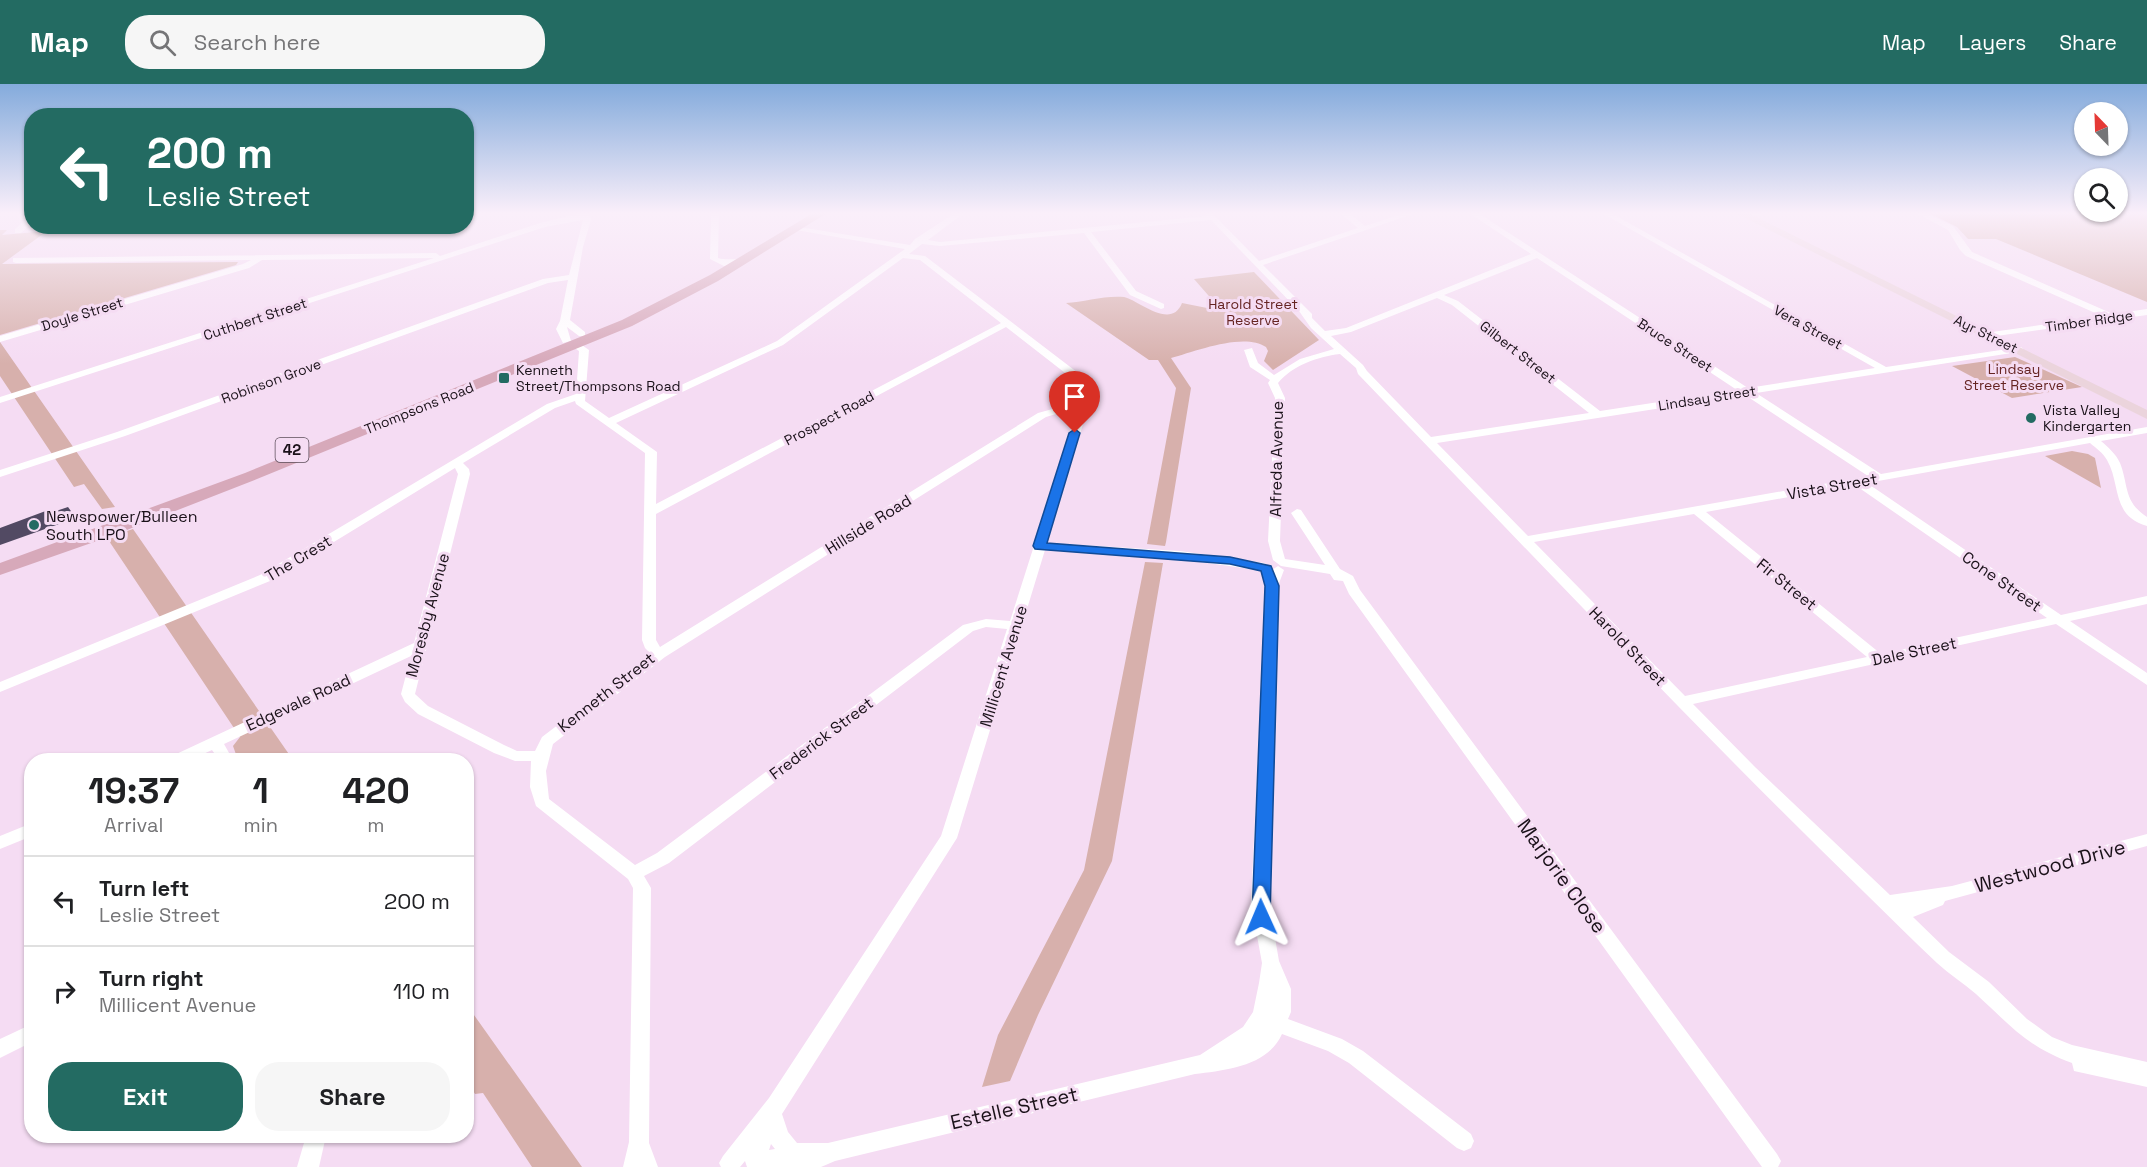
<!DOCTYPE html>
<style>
:root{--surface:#fff;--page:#f6f6f6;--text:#202124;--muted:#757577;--line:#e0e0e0;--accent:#236b62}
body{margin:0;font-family:"Space Grotesk",sans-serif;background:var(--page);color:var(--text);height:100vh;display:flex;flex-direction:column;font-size:22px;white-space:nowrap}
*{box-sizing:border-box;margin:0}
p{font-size:20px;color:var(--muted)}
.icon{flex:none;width:33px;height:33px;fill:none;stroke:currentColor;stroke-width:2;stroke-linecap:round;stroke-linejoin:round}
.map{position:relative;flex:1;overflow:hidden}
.drawer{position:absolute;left:24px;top:669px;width:450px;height:390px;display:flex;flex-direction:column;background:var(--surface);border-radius:24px;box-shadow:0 2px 4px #0004}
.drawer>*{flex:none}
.guide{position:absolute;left:24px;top:24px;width:450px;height:126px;border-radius:24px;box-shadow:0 2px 4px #0004;background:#236b62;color:#fff;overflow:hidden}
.needle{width:39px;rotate:337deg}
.controls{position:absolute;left:2074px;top:18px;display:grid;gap:12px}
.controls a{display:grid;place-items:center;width:54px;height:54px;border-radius:50%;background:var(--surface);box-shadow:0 2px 4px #0004;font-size:30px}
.pin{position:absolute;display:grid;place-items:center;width:51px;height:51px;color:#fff;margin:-62px -26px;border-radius:50% 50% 50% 0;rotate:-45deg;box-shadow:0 0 6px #0007}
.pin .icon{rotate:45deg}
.me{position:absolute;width:66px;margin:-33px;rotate:359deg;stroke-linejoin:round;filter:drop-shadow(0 0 4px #0008)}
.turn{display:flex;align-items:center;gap:21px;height:126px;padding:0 24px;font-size:27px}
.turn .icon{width:78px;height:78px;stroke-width:2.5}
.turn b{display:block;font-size:42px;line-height:51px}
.eta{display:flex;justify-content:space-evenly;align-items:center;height:102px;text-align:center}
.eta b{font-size:36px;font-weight:700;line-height:42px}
.cta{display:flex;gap:12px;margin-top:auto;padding:12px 24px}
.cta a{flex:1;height:69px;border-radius:24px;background:var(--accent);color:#fff;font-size:24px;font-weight:700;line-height:69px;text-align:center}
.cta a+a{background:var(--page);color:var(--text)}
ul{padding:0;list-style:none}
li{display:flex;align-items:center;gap:18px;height:90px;padding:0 24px;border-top:2px solid var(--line)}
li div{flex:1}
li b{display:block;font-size:22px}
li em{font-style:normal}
header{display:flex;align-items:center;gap:36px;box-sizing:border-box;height:84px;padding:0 30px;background:var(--accent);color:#fff}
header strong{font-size:28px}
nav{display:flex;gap:33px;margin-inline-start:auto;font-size:21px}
.search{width:420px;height:54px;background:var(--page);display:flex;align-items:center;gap:15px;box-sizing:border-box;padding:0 21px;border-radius:24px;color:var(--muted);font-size:22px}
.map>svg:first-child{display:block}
.green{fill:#d7b0ac}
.building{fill:#524a63}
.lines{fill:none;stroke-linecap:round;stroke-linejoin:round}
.street{fill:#fff;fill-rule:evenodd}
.secondary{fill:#ebd4dc;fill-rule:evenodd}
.primary{fill:#d7a9ba;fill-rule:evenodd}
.route{fill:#1a73e8;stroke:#114b97;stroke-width:1.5}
.poi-dot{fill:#236b62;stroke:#f5dcf3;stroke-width:2}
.labels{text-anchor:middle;stroke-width:6;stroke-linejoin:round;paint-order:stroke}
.far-park-label{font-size:14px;fill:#652422;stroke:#f5dcf3}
.far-street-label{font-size:14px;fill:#1a1119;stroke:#f5dcf3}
.far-poi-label{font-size:14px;fill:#1a1119;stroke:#f5dcf3;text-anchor:start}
.shield{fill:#f5dcf3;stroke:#5c4e5a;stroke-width:1.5}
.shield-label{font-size:15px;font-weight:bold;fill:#1a1119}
.street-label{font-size:16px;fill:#1a1119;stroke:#f5dcf3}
.poi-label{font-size:16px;fill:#1a1119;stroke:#f5dcf3;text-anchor:start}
.near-street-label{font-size:20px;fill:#1a1119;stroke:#f5dcf3}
</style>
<header>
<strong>Map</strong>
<div class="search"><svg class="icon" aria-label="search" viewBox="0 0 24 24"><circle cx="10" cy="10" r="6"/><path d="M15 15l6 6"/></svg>Search here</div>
<nav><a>Map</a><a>Layers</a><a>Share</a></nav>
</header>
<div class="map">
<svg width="2147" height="1083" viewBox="0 0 2147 1083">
<rect width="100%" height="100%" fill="#f5dcf3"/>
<g class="green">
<polygon points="1929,129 2147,129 2147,218 1996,155 1968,155 1957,143"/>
<polygon points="0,146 7,146 2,151 47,147 2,180 238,178 236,181 0,251"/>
<path d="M1254,188L1319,256L1273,286L1264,277L1268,267L1266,263C1244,248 1196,267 1171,274L1191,304L1166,458L1165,462L1147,460L1176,304L1158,276H1149L1066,219C1084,218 1106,211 1124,213C1137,215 1171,247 1182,219L1222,227L1194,195Z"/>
<polygon points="0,258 115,423 102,425 84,400 74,403 0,292"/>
<polygon points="2015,273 2082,303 2012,314 1952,282"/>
<polygon points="2072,367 2088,370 2095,374 2101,404 2045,372"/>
<polygon points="133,445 293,676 238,676 233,662 240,653 107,454"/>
<polygon points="1145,478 1163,479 1112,777 1038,931 1010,997 982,1003 998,951 1084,786"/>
<polygon points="466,920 479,938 582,1083 532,1083 483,1009 475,1010 467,997"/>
</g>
<polygon class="building" points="68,423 76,434 0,461 0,444 51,425 53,428"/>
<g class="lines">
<g class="street">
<polygon points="581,129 589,129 591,136 583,163 570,236 585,248 585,252 579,252 567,243 571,257 563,259 556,245 560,237 568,196 548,199 125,352 0,393 0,386 117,348 543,195 569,191 583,136 545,143 0,319 0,313 434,174 262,176 249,184 0,258 0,252 243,180 251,176 16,179 13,178 13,174 436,169 440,172 540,139"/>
<path d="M711,129H719L718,174C727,177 738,173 745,178L744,180L724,182L710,175Z"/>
<path d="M955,129H964L928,156L940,158L1207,132L1204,129H1212L1259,177L1358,144L1340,129H1349L1365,142L1405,129H1416L1263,181L1312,230V234L1325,247L1346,244L1531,170L1469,129H1478L1748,304L1875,284L1602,129H1611L1886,283L2021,263L2023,265L2018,268L1756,309L1881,390L2147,343V349L2101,357C2108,363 2116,370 2120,379C2129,402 2123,417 2147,433V442C2111,432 2121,400 2107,376C2103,369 2096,364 2090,359L1867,399L2061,531L2147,512V520L2070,537L2147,589V601L2056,540L1693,620L1755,683L1890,811L1952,802L2147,750V762L1945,817L1943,821L1913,833L1949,868L1989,898L2027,935L2052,953L2072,961L2147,978V1003L2074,987L2072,979C2027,963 2010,941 1976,910C1963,899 1949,890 1937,879C1912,856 1889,832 1865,809C1692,641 1526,464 1358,290L1356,284L1340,270C1317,273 1293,281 1278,299L1285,314L1280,457L1285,475L1325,481L1291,429L1297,425L1301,426L1340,485L1353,492L1360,506L1777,1070L1781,1077L1778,1083H1762L1349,510L1343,497L1334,496L1330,490L1281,482L1273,476L1268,457L1275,314L1268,299L1270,296L1250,283L1244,266L1252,264L1258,279L1274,291L1300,275L1334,265L1311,244L1299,227L1211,136L1091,148L1136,207L1164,220V224L1161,225L1130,211L1084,149L940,162L922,160L909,170L925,172L1086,295L1093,307L1047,459L1180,467L1264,479L1270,483L1264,487L1180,475L1045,466L957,754L782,1030L788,1048L797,1059H828L1200,971L1243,943L1253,928L1259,899L1262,879L1251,819L1266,502L1272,486L1278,482L1284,486L1278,502L1269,819L1279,877L1291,905V928L1288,935L1342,955L1363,967L1471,1050L1474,1057L1471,1064L1464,1067L1457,1064L1349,979L1328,967L1282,950C1268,982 1226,986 1195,990L835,1077L821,1083H747L745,1077L740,1083H721L719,1079L723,1072L769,1014L941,752L1007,545L986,543L973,547L669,779L644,792L651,804L649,1059L658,1083H623L629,1058L633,804L628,795L536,722L530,703L531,677H515L494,669L418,630L405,618L401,610L411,572L224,660L233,676H219L212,666L190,676H169L172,672L414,559L458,390L455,384L270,497L0,608V598L260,491L547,320L576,310L579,267L573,263V259H579L589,266L585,317L609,334L777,257L905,165L796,146L792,144L793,142L910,161L915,155ZM903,174L920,176L1001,239L656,420L657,368L616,339L783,261ZM1537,174L1737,306L1600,327L1458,217L1444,211ZM1437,214L1452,221L1589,329L1431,353L1367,287L1363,281L1331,252L1351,248ZM1006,243L1078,299L1083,307L1078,324H1056L1038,329L660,563L656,556V430ZM1745,311L1868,392L1528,452L1437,359ZM575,317L576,320L645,369L642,556L645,564L651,570L542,653L535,667H517L504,661L428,622L415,610L470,390L469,385L463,379L555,324ZM1056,330H1076L1010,537L986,535L963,541L657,769L635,781L549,715L546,687L553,660L665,573L1046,333ZM1855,401L2047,534L1881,570L1706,428ZM1694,430L1867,573L1685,612L1534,458ZM771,1060L775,1065L769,1066Z"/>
<polygon points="1740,129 1765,129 1761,131 1743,132"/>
<polygon points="1916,129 1926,129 1953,142 1972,168 2113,230 2147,225 2147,231 1982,254 1982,250 1985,249 2102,232 1966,172 1960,166 1948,146"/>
<polygon points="29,133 32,133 32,139 21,149 15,149 15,145"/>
<polygon points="32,739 32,752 0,765 0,752"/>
<polygon points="32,940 32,958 0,974 0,955"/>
<polygon points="306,1052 326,1052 319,1083 297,1083"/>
</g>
<polygon class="secondary" points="1735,129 1748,129 2147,326 2147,335"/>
<polygon class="primary" points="813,129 827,129 718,197 632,242 257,395 114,451 0,491 0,479 245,389 622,236 710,191"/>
</g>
<linearGradient id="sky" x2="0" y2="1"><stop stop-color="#84abdc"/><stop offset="0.46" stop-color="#faeffa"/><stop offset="1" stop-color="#faeffa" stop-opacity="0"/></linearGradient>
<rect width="2147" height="280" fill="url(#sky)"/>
<polygon class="route" points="1075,345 1080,349 1047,459 1230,473 1271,482 1279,502 1270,833 1267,838 1261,840 1254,838 1252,833 1265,502 1261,487 1230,480 1035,465 1033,462 1069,349"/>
<g class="poi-dot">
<rect x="498" y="288" width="12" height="12" rx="3"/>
<circle cx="2031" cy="334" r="6"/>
<circle cx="34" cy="441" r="6"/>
</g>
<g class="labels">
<g class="far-park-label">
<text x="1253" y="225">Harold Street<tspan x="1253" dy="16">Reserve</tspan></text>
<text x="2014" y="290">Lindsay<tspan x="2014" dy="16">Street Reserve</tspan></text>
</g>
<g class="far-street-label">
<text transform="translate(82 230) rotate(-17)" y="5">Doyle Street</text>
<text transform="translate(255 235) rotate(-18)" y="5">Cuthbert Street</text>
<text transform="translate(2089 237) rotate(-8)" y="5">Timber Ridge</text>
<text transform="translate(1808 243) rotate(29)" y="5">Vera Street</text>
<text transform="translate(1986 250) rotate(26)" y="5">Ayr Street</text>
<text transform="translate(1675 261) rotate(33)" y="5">Bruce Street</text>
<text transform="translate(1518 268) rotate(38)" y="5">Gilbert Street</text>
<text transform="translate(271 297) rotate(-20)" y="5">Robinson Grove</text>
<text transform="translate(1707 314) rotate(-9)" y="5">Lindsay Street</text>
<text transform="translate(419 324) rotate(-22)" y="5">Thompsons Road</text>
<text transform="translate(829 334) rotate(-28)" y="5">Prospect Road</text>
</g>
<g class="far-poi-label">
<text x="516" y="291">Kenneth<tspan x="516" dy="16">Street/Thompsons Road</tspan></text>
<text x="2043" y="331">Vista Valley<tspan x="2043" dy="16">Kindergarten</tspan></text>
</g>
<rect class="shield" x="275.5" y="354" width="33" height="24" rx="4.5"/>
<g class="shield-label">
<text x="292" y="371">42</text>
</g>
<g class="street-label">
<text transform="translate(1276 375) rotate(-89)" y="6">Alfreda Avenue</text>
<text transform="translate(1832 402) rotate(-10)" y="6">Vista Street</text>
<text transform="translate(868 440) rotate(-32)" y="6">Hillside Road</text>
<text transform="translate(298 474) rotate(-31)" y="6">The Crest</text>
<text transform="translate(2002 497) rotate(35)" y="6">Cone Street</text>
<text transform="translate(1787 500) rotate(39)" y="6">Fir Street</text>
<text transform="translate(427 531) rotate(-75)" y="6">Moresby Avenue</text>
<text transform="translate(1628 562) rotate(46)" y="6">Harold Street</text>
<text transform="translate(1914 567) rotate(-12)" y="6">Dale Street</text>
<text transform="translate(1003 582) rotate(-73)" y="6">Millicent Avenue</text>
<text transform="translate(606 608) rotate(-38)" y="6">Kenneth Street</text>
<text transform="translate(298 618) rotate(-25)" y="6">Edgevale Road</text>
<text transform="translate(821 654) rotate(-37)" y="6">Frederick Street</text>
</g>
<g class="poi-label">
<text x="46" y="438">Newspower/Bulleen<tspan x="46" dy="18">South LPO</tspan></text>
</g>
<g class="near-street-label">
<text transform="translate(2050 782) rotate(-15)" y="7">Westwood Drive</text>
<text transform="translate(1562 792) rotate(54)" y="7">Marjorie Close</text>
<text transform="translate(1014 1024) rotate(-13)" y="7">Estelle Street</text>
</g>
</g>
</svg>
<div class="controls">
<a><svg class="needle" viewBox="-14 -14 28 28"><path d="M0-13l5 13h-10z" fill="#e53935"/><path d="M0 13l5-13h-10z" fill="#757577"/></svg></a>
<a><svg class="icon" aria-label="search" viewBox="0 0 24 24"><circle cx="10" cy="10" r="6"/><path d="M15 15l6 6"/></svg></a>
</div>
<div class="pin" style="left:1075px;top:349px;background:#d93025"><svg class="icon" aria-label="arrive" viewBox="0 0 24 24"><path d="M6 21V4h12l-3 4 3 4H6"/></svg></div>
<svg class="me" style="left:1261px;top:833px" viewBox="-20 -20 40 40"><path d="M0-17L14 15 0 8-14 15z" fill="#1a73e8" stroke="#fff" stroke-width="4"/></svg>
<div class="guide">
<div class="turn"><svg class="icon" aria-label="left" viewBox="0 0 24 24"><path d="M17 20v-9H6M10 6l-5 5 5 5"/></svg><div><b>200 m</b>Leslie Street</div></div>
</div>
<section class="drawer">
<div class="eta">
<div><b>19:37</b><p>Arrival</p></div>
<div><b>1</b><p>min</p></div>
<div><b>420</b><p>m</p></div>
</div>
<ul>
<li><svg class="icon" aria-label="left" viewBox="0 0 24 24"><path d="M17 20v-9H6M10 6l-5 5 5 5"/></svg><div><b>Turn left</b><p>Leslie Street</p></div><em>200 m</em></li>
<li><svg class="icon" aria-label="right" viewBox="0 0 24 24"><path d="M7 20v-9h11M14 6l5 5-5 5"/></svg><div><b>Turn right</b><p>Millicent Avenue</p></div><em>110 m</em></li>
</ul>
<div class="cta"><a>Exit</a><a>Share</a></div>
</section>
</div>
